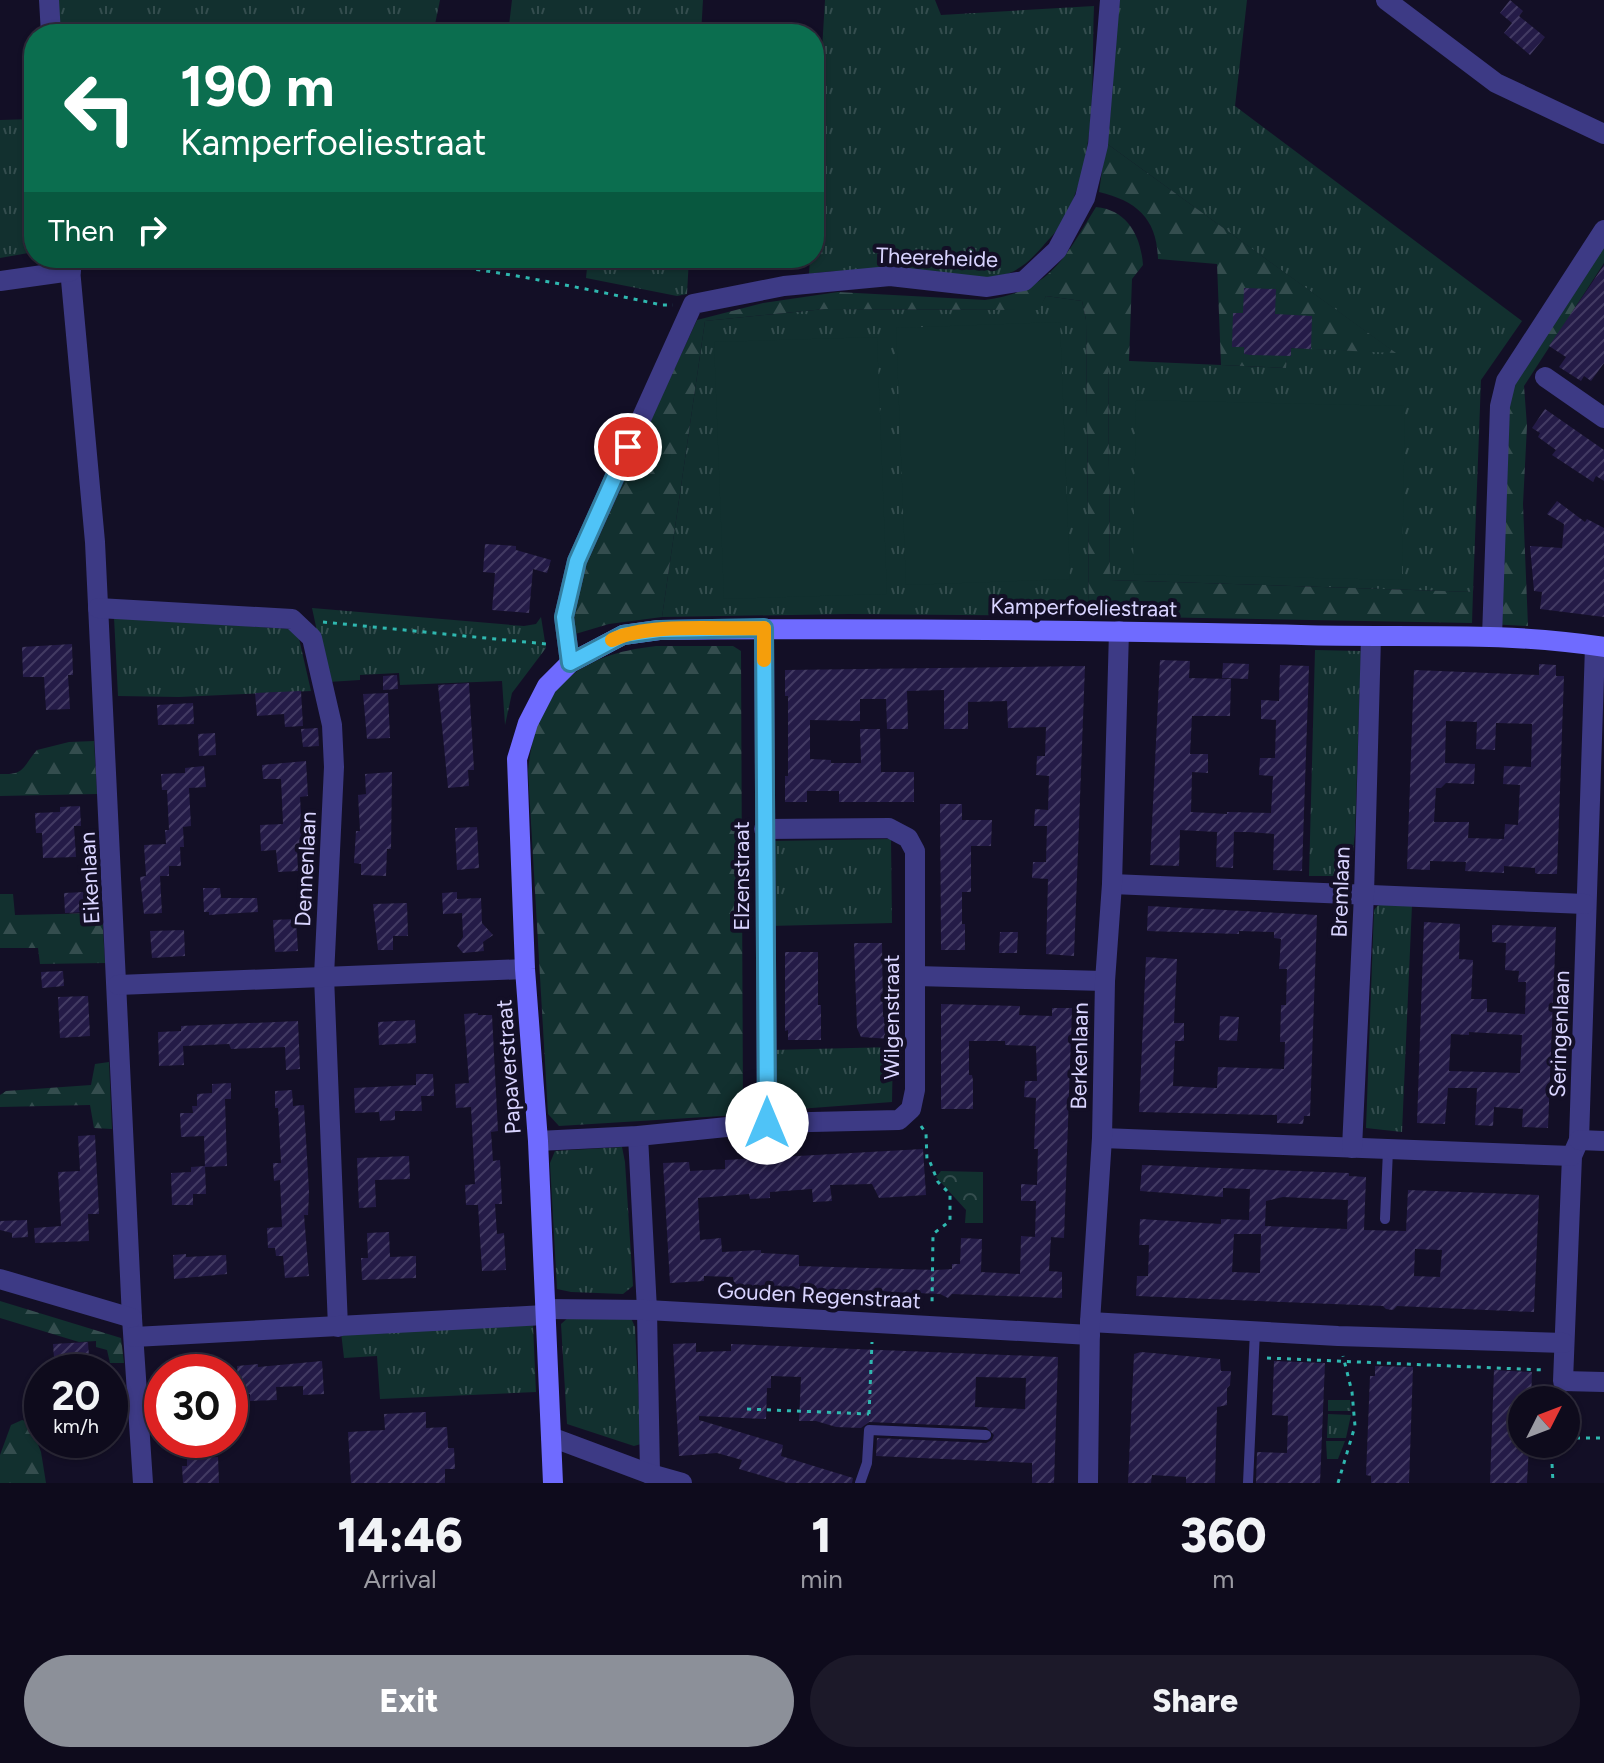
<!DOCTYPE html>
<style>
:root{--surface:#0e0b1c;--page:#1c1929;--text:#f1f3f6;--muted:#9b9ba3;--line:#2e2b3b;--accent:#8c9099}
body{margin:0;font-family:Figtree,sans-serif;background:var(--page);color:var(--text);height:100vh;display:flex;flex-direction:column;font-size:30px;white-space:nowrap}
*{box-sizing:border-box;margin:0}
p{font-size:26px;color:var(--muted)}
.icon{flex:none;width:44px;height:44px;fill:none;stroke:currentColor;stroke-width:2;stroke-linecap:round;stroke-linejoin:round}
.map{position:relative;height:1483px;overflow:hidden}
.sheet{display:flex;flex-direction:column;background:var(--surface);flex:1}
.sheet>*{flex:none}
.hud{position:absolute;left:24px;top:24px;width:800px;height:244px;border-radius:32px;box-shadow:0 2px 6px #0004,0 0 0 2px var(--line);background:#0b6e4f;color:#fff;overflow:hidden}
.needle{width:52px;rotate:48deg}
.buttons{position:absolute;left:1508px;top:1386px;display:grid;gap:16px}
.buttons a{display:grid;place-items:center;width:72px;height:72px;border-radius:50%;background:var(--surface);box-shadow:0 2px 6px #0004,0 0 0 2px var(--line);font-size:40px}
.speed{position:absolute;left:24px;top:1354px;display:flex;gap:16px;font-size:40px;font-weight:700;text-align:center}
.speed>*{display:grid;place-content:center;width:104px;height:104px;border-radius:50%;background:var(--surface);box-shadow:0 2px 6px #0004,0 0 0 2px var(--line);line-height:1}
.speed small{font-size:20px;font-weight:400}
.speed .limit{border:12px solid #d22;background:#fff;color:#111}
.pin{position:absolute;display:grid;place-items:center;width:68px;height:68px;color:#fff;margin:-34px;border:4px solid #fff;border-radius:50%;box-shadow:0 2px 8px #0007}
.me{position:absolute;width:88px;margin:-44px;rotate:0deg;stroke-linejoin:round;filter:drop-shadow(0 0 6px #0008)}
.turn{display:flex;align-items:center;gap:28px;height:168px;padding:0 24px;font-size:36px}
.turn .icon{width:104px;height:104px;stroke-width:2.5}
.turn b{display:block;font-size:56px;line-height:68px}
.then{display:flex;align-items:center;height:76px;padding:0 24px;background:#0003;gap:16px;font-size:30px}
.eta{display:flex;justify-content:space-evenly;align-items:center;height:136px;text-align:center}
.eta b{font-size:48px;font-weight:800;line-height:56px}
.button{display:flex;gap:16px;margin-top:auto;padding:16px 24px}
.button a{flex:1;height:92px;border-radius:48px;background:var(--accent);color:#fff;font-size:32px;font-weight:800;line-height:92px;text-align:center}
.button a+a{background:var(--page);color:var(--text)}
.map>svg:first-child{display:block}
.grass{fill:url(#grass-tufts)}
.forest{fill:url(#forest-firs)}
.park{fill:url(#park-crowns)}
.pitch{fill:#12302f}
.building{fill:url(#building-hatch);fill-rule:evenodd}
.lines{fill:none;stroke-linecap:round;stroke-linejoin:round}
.path{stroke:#2fb8b0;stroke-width:3;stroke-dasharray:4 6;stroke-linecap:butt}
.lane{stroke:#3d3a85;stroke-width:10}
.street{stroke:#3d3a85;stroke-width:20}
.secondary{stroke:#6f6bff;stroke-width:20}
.route-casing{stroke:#337fa1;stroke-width:20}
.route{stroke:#4fc3f7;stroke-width:14}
.slow{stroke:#f59e0b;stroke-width:14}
.labels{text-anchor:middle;stroke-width:8;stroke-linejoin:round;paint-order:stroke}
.street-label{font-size:22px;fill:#d9d4ff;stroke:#130f26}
</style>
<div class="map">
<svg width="1604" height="1483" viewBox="0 0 1604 1483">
<defs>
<pattern id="grass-tufts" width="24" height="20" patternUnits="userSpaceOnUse" patternTransform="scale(2)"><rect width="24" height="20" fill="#12302f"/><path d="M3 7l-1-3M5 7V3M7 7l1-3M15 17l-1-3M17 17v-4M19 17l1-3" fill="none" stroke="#344d4e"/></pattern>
<pattern id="forest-firs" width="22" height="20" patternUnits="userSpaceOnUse" patternTransform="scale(2)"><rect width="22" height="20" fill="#12302f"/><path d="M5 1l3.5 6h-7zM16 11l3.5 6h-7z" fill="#344d4e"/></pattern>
<pattern id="park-crowns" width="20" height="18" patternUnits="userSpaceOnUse" patternTransform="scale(2)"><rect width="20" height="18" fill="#12302f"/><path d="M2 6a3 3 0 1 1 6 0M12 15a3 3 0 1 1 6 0" fill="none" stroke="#344d4e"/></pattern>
<pattern id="building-hatch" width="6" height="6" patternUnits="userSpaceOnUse" patternTransform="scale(2)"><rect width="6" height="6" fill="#241b47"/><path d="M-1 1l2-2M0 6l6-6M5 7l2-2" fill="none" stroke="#433b63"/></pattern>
</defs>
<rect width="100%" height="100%" fill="#130f26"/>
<g class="grass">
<polygon points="52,0 440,0 433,34 55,34"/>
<polygon points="512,0 703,0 701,34 508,34"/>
<path d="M825,0H935L941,15L1094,6C1091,78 1099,157 1062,223C1057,231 1049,239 1043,246C1021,271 1008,278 974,278C920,278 862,265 809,274L810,258H814V182Z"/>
<polygon points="1113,0 1247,0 1235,106 1522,321 1481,380 1473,592 1110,580 1108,360 1286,368 1287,348 1394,352 1106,143 1110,118"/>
<polygon points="34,119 34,252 0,258 0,120"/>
<polygon points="588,258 689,258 687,294 677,296 586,278"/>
<polygon points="1046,296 1082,301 1086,320 1089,616 849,614 662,617 705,321 825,309 1038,310"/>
<polygon points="312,608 524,626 536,624 541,617 546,648 512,693 505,725 502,681 400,685 399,673 360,675 360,680 328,682"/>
<polygon points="114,617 290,629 298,634 311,691 179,697 118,696"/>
<polygon points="1315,650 1361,651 1355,833 1351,870 1340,876 1309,876"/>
<polygon points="891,839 892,923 769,926 771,841"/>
<polygon points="1380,903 1412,905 1402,1132 1366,1128 1374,910"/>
<polygon points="893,1047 892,1102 785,1110 772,1108 771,1050"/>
<polygon points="622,1147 625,1162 633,1286 623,1294 571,1292 557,1289 550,1163 555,1151"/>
<polygon points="570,1316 631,1318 635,1327 641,1444 634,1446 567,1424 561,1324"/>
<polygon points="533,1325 536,1392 380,1399 377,1356 344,1358 341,1332"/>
<polygon points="1328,1400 1350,1400 1351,1411 1328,1411"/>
<polygon points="1328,1414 1351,1415 1346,1438 1327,1438"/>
<polygon points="1326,1441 1345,1441 1338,1459 1327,1459"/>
</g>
<g class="forest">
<path d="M1106,143L1396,353L1288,348L1286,368L1221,365L1217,264L1158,259C1157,219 1137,201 1099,192Z"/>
<path d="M1096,207C1128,210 1141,237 1143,265L1132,279L1129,361H1108L1110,580L1473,592L1472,623L1089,616L1086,320L1082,301L1046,296L1039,310L825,309L705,321L662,617L609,624L572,635L564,606L697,320L763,303L838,292L985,300C1050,291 1064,259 1096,207Z"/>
<polygon points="1604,236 1604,263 1524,386 1527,426 1523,504 1528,626 1489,624 1499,386"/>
<path d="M656,646H733L741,651L743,1111L738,1115L559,1126L548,1114L528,771C536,688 576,655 656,646Z"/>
<path d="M94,741L97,794L0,796V774C26,775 22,767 37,750L69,742Z"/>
<polygon points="0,894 13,894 15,915 102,913 105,963 40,964 38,948 0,948"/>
<polygon points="109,1062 112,1129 94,1128 90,1105 0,1107 0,1095 6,1091 91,1085 95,1064"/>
<polygon points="0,1301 121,1338 124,1363 110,1363 107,1350 96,1347 96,1341 79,1342 0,1318"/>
<polygon points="22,1420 29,1422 41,1452 46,1483 0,1483 0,1455 11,1425"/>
</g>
<polygon class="park" points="941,1171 983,1172 983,1223 965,1223 966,1210 936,1177"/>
<g class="pitch">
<polygon points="1060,322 1070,579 906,585 896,328"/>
<polygon points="877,337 887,594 724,599 714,342"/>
<polygon points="1136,400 1405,406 1402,580 1133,574"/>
</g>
<g class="building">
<polygon points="1510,0 1523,11 1519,16 1545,37 1530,55 1504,33 1512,23 1500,13"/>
<polygon points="1604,265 1604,363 1591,381 1584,376 1581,381 1559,367 1566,357 1549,346"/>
<polygon points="1244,288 1276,289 1275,314 1312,316 1311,349 1291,348 1291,356 1251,355 1244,354 1244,347 1232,347 1233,313 1243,313"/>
<polygon points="1545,409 1604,450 1604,481 1596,476 1593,482 1552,455 1556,450 1538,437 1540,433 1532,428"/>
<polygon points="1557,501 1585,522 1587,519 1604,528 1604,617 1540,609 1542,592 1534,591 1530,546 1562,548 1564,524 1547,514"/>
<polygon points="485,544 516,546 516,550 551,560 547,573 533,569 529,613 492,610 495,573 483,572"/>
<polygon points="72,644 73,675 68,675 70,709 46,710 44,677 23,677 22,647"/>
<polygon points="1160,660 1190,661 1189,678 1231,679 1230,716 1192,716 1190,754 1208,754 1208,773 1192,772 1191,812 1227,814 1227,812 1271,813 1273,776 1259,775 1260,758 1275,758 1276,720 1261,719 1261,700 1279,701 1280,665 1309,666 1302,871 1273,870 1274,834 1249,832 1234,832 1233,868 1216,867 1217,832 1180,830 1179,866 1150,865"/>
<polygon points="1223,663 1249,664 1248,679 1222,678"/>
<path d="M1539,664L1556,665V676H1564L1557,874H1538L1535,873V868L1504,866V873L1465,871L1466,862L1430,861V870L1407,869L1414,670L1539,675ZM1446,721L1477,722L1476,749L1495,750L1496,723L1532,724L1531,767L1504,766L1503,784L1520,785L1518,825L1505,824L1504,839L1468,838L1469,822H1434L1436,788H1441L1446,783L1474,784L1475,764L1445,763Z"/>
<polygon points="1085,666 1074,956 1046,954 1048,879 1032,878 1033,862 1046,862 1047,826 1034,826 1035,809 1048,810 1049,776 1036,775 1037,756 1045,756 1046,727 1008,728 1007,701 968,702 968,729 944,729 944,690 907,691 908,729 887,729 886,699 860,699 860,721 810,720 810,759 831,760 831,763 861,763 860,729 880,729 881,772 914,772 914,802 839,802 839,791 807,791 807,802 785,802 785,776 788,776 788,696 785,696 785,670"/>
<polygon points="397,675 398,689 383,690 383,676"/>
<polygon points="469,683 474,770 468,770 469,786 448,788 438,685"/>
<polygon points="301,691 303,726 285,727 284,714 257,716 255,693"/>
<polygon points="388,693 390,738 367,739 363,694"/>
<polygon points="193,703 194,724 158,725 157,705"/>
<polygon points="318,728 319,746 303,747 301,729"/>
<polygon points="215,733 216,755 199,756 198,734"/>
<polygon points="306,761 308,796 300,797 303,849 297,849 298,871 278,872 276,850 261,851 260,825 283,824 281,779 263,779 262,765"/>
<polygon points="204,766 206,787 189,788 191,826 183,827 184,847 180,847 181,866 169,866 169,876 160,876 162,913 144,914 140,877 146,876 144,845 166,844 165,830 169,830 167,790 162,790 161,774 185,773 185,768"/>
<polygon points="392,772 391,849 387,849 386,876 361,875 361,864 354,863 356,831 360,831 358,795 366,794 365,774"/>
<polygon points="940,804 962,804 962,820 992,820 991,846 971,846 971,892 962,892 962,924 965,924 965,950 941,950"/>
<polygon points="80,806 81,826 74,826 76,857 43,858 42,833 36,833 35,813 60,812 60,807"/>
<polygon points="477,827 479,868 457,870 455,828"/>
<polygon points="203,888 220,888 221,898 257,898 258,912 209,915 209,912 204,912"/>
<polygon points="84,892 85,912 65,913 64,893"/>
<polygon points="457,892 457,899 481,898 482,923 493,935 483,942 484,951 463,953 457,946 463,937 462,913 443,914 442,893"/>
<polygon points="407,903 408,936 393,936 393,950 378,950 373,904"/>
<polygon points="1148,906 1317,915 1310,1116 1304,1116 1303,1124 1277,1123 1277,1115 1139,1112 1146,957 1177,959 1174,1023 1184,1023 1184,1041 1175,1041 1173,1086 1217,1088 1218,1067 1284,1069 1285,1042 1280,1042 1281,1005 1286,1005 1287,969 1279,969 1281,939 1274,938 1274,932 1239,931 1239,934 1147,931"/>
<polygon points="296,919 298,951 275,952 273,920"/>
<path d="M1424,922L1460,924L1459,959L1473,960L1471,999H1487V1012L1525,1014L1526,982H1518L1519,971L1505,970L1506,943L1492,942V925L1556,927L1548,1128L1522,1127L1523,1109L1494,1107L1493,1126L1475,1125L1477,1088H1448L1445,1124L1417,1123ZM1469,1032L1522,1035L1520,1073L1449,1071L1451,1034L1469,1035Z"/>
<polygon points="184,930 185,956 152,958 150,931"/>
<polygon points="1000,932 1018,932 1017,953 999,953"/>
<polygon points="854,943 882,943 883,1017 891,1017 891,1039 861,1037 857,1028"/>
<polygon points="785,952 818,952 818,1005 821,1005 821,1040 788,1040 788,1030 785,1031"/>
<polygon points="63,971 64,986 42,988 41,972"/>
<polygon points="88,996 90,1036 60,1038 58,997"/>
<polygon points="941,1004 1020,1006 1019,1015 1052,1016 1052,1008 1072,1008 1064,1238 1051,1237 1049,1271 1062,1272 1062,1298 952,1294 948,1298 940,1294 846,1290 843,1294 837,1294 833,1290 734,1286 733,1277 704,1276 704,1281 670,1283 663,1163 689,1162 690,1171 725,1169 725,1160 923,1149 926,1195 879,1198 872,1184 830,1185 832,1201 813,1202 812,1189 770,1192 770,1198 750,1199 749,1194 698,1198 700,1240 721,1238 722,1252 761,1250 761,1253 799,1255 799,1266 936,1270 952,1269 952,1264 960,1264 961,1238 982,1239 981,1272 1020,1274 1021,1236 1035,1237 1036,1201 1021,1201 1021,1184 1037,1185 1038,1149 1034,1149 1036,1098 1024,1097 1025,1081 1037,1081 1036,1046 1005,1045 1005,1041 969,1041 969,1075 972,1075 973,1081 973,1109 941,1109"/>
<polygon points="478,1013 478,1015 492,1015 498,1131 491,1132 493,1161 500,1160 502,1204 495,1204 497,1234 504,1233 506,1270 482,1271 478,1205 466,1205 465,1185 475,1184 471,1107 456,1108 455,1084 469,1083 464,1014"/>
<polygon points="1220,1016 1239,1017 1237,1041 1219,1040"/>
<polygon points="415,1020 416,1043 379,1045 378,1022"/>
<polygon points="298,1021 300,1069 286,1070 285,1047 231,1049 229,1044 183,1046 184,1065 159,1066 158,1032 181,1031 181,1026"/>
<polygon points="416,1074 433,1074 434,1096 421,1096 422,1111 395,1111 395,1120 380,1121 379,1112 355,1113 354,1088 416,1085"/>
<polygon points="231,1083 231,1099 225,1099 227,1166 205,1167 204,1136 181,1137 180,1113 193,1113 192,1106 197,1106 197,1094 212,1093 212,1084"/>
<polygon points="292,1090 293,1106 304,1105 309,1192 308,1215 304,1215 309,1276 285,1278 283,1256 276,1256 275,1248 268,1248 267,1228 282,1227 280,1180 274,1181 273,1163 281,1163 278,1108 275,1108 275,1091"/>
<polygon points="95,1135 99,1214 88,1214 89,1241 35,1243 34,1228 61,1226 58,1172 80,1171 78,1136"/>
<polygon points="409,1156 410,1179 375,1180 376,1207 359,1208 357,1158"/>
<path d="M1142,1165L1349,1173V1176L1366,1177L1364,1230L1406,1231L1408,1190L1539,1195L1534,1312L1397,1306L1393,1310L1386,1309L1383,1306L1136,1296L1137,1276H1148L1149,1245H1139L1140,1219L1221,1224V1219L1249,1220L1250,1189L1223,1188V1197L1140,1191ZM1283,1197L1348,1200L1347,1229L1265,1226L1266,1201ZM1234,1234H1261L1260,1273L1232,1272ZM1415,1249L1442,1250L1440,1277L1414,1276Z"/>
<polygon points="205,1166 206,1194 193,1194 193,1205 172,1205 171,1173 191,1172 191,1167"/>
<polygon points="27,1220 28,1237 12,1238 12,1233 0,1230 0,1221"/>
<polygon points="389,1232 390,1257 416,1256 416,1278 362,1280 361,1258 368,1258 367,1233"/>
<polygon points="186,1254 186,1257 226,1255 227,1274 174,1279 173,1255"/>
<polygon points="88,1342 90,1372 55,1372 53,1344"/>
<path d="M696,1343V1352L731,1351V1344L1058,1357L1054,1483H1032V1463L876,1456L877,1438L986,1443L992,1440L994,1435L986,1427L869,1422L861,1428L836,1427L816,1421H799L801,1377L771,1376V1388H767L766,1419L699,1416V1420L783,1445L781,1456L853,1478L852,1483H787L739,1469L742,1460L717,1453L679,1456L673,1344ZM976,1377L1026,1378L1025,1409L975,1407Z"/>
<polygon points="1141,1352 1220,1359 1221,1371 1231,1371 1230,1385 1227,1388 1227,1405 1217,1407 1215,1483 1186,1483 1186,1477 1152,1475 1151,1483 1128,1483 1134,1354"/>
<polygon points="322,1361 324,1394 303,1395 303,1386 276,1387 277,1400 250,1401 250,1394 239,1394 237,1366 258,1364 258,1367"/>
<polygon points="1274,1361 1325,1363 1320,1483 1256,1483 1257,1452 1287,1453 1288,1416 1272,1415"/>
<polygon points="1375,1366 1413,1367 1409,1483 1371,1483 1371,1476 1366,1475 1370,1376 1375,1376"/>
<polygon points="1494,1370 1532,1372 1531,1400 1522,1400 1522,1444 1529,1444 1527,1483 1490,1483"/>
<polygon points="426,1412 426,1428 447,1427 448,1448 454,1448 455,1469 445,1469 445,1483 351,1483 348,1432 385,1430 384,1414"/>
<polygon points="218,1457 219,1483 183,1483 182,1466 187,1466 187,1458"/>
</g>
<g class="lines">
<g class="path">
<path d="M377,258C473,265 568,285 662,305H673"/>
<polyline points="323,622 546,644 550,647"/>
<polyline points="921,1126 926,1133 927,1161 930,1162 938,1182 950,1194 950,1221 933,1234 932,1307"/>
<polyline points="1267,1358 1544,1370"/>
<polyline points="747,1409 869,1414"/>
<polyline points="869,1414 872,1342"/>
<polyline points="1566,1438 1604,1438"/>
<polyline points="1551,1444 1553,1483"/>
<polyline points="1338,1483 1355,1426 1352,1392 1343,1356"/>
</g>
<g class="lane">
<polyline points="1385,1219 1388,1150"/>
<polyline points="860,1483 867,1463 869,1430 986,1435"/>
<polyline points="1248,1483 1255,1331"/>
</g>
<g class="street">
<polyline points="49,0 51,34"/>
<polyline points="1386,0 1496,83 1604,134"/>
<polyline points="69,258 95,542 132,1318 143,1483"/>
<polyline points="0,281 71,271"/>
<polyline points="1545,377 1604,418"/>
<polyline points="98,608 292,619 312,638 332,725 334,767 324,976 338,1327"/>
<polyline points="764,628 767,1123"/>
<polyline points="1492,637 1500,406 1506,381 1604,230"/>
<polyline points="1595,646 1579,1140 1572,1156 1563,1381 1604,1382"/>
<polyline points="570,663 564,617 577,561 693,304 784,286 890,276 987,287 1024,281 1057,250 1085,198 1098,145 1110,0"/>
<polyline points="1112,884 1585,904"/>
<polyline points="916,976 1105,981"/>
<polyline points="118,985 525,969"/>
<polyline points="638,1136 647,1310 650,1474"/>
<polyline points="1102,1138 1572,1156"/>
<polyline points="1579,1140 1604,1141"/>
<polyline points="538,1141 638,1136 767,1123 899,1120 911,1109 915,1090 915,851 908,838 889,828 764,829"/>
<polyline points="1352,1148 1364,894 1371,637"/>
<polyline points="0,1279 132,1318"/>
<polyline points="545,1309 647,1310 1090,1335"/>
<polyline points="1090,1322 1338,1336 1564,1343"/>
<polyline points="134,1337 545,1315"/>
<polyline points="551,1437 650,1474 682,1483"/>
<polyline points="1088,1483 1090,1322 1102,1138 1105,981 1112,884 1119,631"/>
</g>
<path class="secondary" d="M553,1483L538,1141L525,969L517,759L528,723L547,686L570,663L623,635L659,630C873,628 1087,630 1301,635C1402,638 1504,631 1604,647"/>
</g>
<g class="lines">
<g class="route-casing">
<polyline id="route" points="628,447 577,561 564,617 570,663 623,635 659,630 764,628 767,1123"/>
</g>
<use href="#route" class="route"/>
<path class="slow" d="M612,640C648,622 723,630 764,628V660"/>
</g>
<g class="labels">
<g class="street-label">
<text transform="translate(937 257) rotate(2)" y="8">Theereheide</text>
<text transform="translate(1084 607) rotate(1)" y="8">Kamperfoeliestraat</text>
<text transform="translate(305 869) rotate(-87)" y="8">Dennenlaan</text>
<text transform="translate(741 876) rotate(-90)" y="8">Elzenstraat</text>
<text transform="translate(89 878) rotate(-93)" y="8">Eikenlaan</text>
<text transform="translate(1340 892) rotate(-88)" y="8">Bremlaan</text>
<text transform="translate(891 1017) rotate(-90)" y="8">Wilgenstraat</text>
<text transform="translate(1559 1034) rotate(-88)" y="8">Seringenlaan</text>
<text transform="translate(1079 1056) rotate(-89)" y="8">Berkenlaan</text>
<text transform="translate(508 1067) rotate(-94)" y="8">Papaverstraat</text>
<text transform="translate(819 1295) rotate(3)" y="8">Gouden Regenstraat</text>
</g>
</g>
</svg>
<div class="buttons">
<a><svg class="needle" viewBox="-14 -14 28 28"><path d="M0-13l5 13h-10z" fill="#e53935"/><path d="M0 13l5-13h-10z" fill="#9b9ba3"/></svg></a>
</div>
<div class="speed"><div>20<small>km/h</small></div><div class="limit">30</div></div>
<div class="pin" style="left:628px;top:447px;background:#d93025"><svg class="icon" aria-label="arrive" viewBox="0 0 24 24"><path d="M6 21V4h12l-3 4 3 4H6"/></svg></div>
<svg class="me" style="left:767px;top:1123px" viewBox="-20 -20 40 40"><circle r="19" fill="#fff"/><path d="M0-13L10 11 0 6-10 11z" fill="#4fc3f7"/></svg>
<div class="hud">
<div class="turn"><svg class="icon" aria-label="left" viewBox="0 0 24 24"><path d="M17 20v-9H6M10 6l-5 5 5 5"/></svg><div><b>190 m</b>Kamperfoeliestraat</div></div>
<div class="then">Then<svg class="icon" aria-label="right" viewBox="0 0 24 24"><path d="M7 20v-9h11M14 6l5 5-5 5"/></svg></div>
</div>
</div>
<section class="sheet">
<div class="eta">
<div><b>14:46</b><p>Arrival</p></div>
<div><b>1</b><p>min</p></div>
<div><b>360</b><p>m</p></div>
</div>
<div class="button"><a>Exit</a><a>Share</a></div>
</section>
